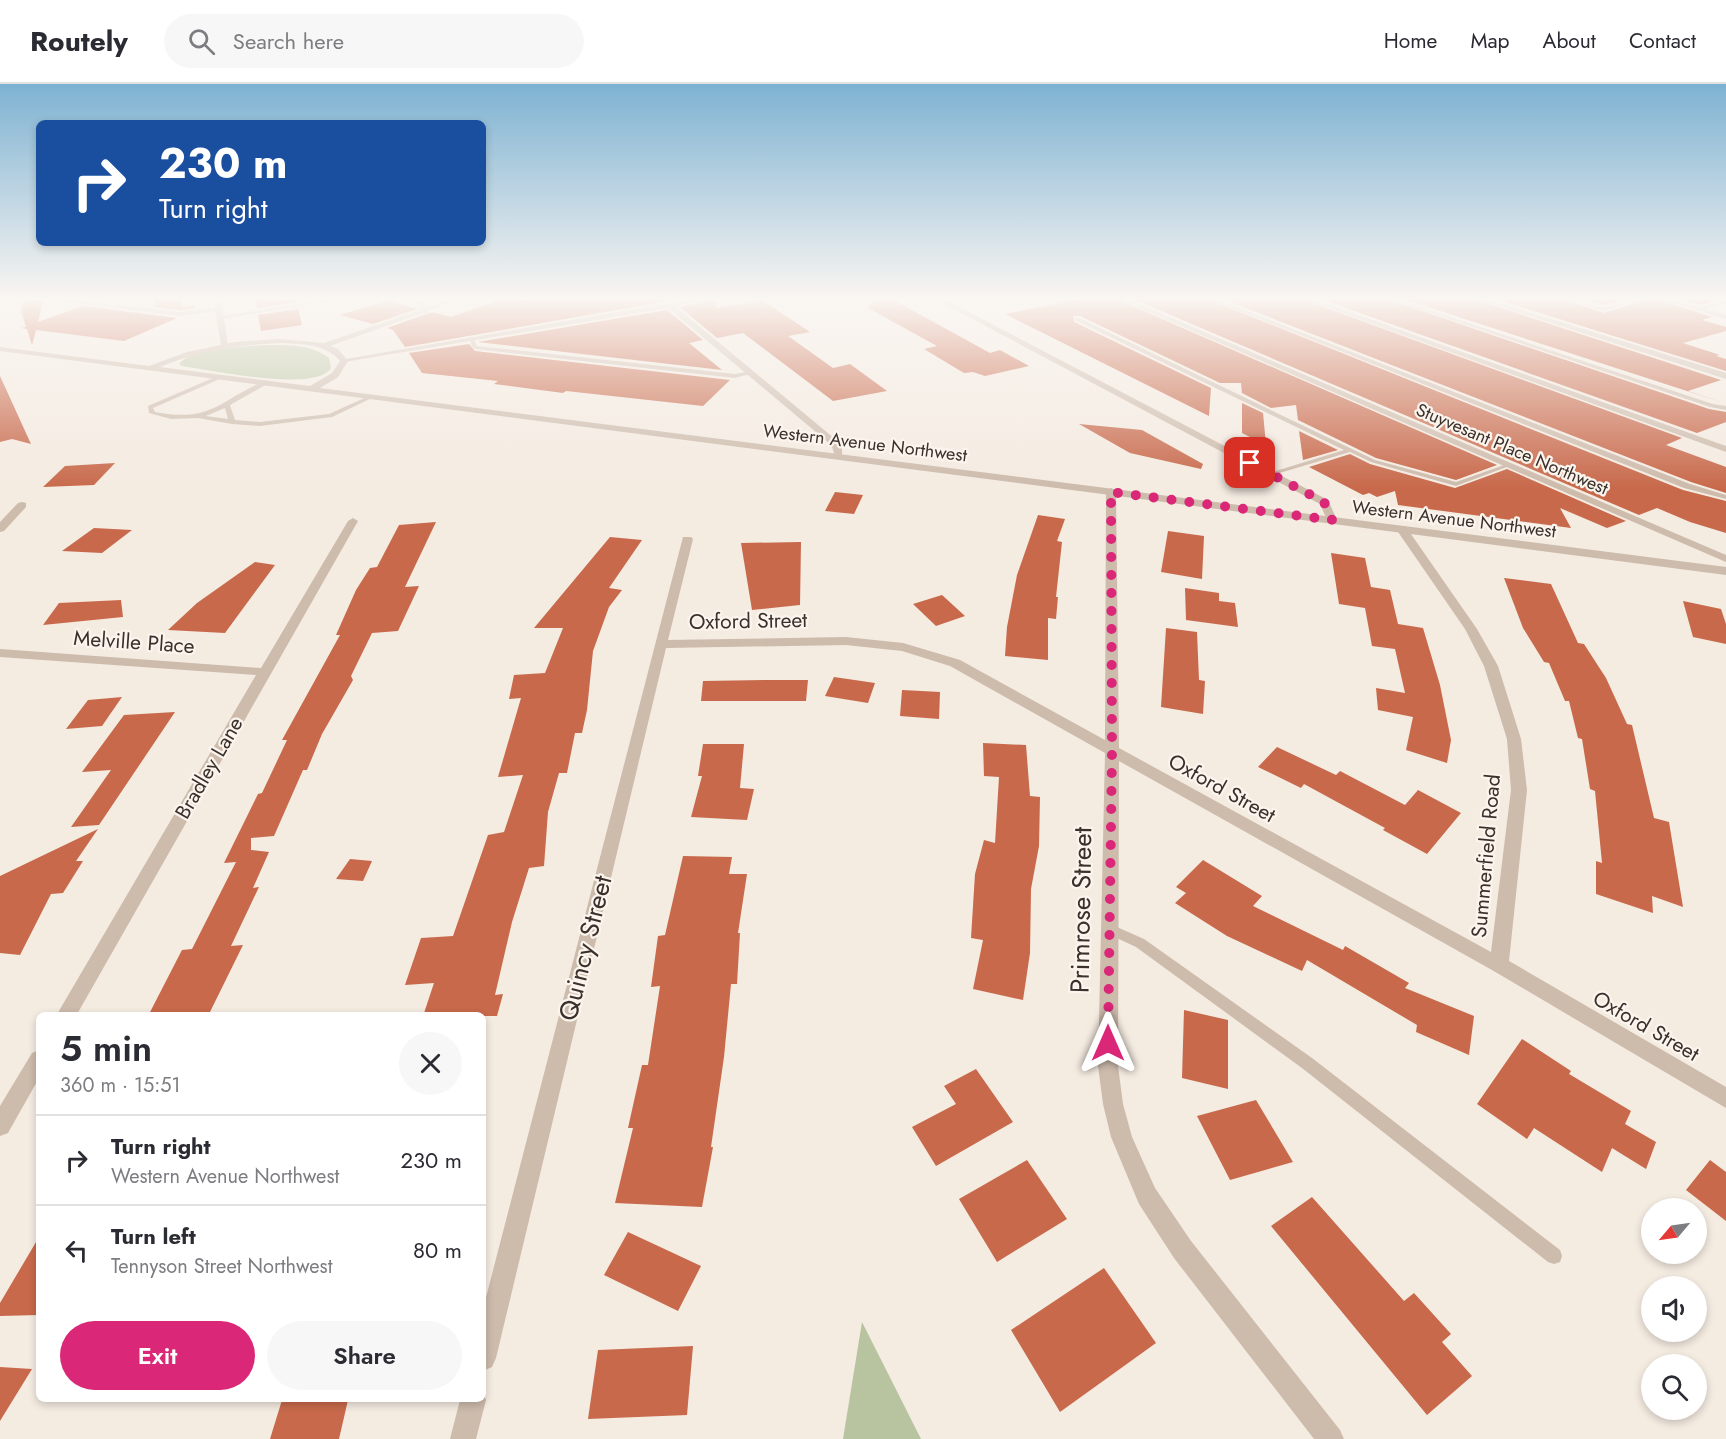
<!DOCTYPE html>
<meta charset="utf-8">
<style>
:root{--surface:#fff;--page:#f7f7f7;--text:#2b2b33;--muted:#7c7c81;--line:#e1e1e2;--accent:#db2777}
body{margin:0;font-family:Jost,sans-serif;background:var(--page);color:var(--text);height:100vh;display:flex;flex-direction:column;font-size:22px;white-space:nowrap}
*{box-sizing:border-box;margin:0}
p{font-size:20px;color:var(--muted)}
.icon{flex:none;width:33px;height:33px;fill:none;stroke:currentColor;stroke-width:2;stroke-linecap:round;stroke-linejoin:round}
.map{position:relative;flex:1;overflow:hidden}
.drawer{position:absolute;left:36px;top:928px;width:450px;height:390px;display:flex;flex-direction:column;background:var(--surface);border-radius:9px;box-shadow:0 3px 9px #0003}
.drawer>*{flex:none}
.top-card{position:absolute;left:36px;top:36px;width:450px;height:126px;border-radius:9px;box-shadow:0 3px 9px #0003;background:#1a4fa0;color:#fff;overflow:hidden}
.needle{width:39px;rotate:241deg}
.buttons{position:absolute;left:1641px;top:1114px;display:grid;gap:12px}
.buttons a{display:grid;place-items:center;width:66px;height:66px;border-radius:50%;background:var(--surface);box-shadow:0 3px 9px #0003;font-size:30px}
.pin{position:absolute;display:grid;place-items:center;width:51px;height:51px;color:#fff;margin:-26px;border-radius:12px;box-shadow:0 3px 9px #0006}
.me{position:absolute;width:66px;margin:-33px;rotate:0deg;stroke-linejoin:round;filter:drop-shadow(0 0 4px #0008)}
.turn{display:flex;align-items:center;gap:21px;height:126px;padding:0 24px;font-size:27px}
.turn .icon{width:78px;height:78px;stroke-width:2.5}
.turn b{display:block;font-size:42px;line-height:51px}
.round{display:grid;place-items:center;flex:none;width:63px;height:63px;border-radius:32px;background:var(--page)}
.overview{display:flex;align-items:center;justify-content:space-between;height:102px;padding:0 24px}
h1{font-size:36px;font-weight:600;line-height:45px}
.button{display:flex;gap:12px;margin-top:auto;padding:12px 24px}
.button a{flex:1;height:69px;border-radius:36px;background:var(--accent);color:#fff;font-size:24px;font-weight:600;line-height:69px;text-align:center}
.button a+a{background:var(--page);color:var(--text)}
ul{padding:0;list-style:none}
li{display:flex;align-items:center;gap:18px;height:90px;padding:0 24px;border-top:2px solid var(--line)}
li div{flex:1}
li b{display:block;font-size:22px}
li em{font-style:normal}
header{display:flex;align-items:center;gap:36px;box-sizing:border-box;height:84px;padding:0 30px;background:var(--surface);border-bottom:2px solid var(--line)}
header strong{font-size:28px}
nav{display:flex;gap:33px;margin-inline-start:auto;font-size:21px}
.search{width:420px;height:54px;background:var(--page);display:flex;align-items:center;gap:15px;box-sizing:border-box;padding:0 21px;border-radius:33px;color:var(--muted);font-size:22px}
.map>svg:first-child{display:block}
.green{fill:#b8c4a0}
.building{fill:#c8694b}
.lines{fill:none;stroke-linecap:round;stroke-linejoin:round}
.service{fill:#cdbbac;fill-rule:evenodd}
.minor{fill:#cdbbac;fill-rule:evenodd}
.tertiary{fill:#cdbbac;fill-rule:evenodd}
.route{stroke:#db2777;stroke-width:10;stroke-dasharray:0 18}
.labels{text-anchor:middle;stroke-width:4.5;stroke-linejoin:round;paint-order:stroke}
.far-street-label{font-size:18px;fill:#3b302b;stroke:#fbf5ee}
.street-label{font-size:21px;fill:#3b302b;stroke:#fbf5ee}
.near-street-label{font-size:26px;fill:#3b302b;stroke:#fbf5ee}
</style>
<header>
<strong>Routely</strong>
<div class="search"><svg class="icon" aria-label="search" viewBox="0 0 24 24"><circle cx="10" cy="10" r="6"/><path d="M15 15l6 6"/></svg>Search here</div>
<nav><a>Home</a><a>Map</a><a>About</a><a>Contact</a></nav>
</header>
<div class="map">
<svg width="1726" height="1355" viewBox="0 0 1726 1355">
<rect width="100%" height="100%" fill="#f4ebe1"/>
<g class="green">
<path d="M270,261C290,261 313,261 329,274L331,284C316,309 211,286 182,282L179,280C190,264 250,262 270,261Z"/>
<polygon points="862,1238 921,1355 843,1355"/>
</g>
<g class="building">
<polygon points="155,214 181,214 183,223 194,222 195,224 181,226 155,223"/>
<polygon points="256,214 281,214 282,217 295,215 296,218 257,224"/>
<polygon points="505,214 525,216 532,214 685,214 405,263 393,246 387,244 432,228 451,233"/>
<polygon points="874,214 890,214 990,269 1000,266 1029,282 985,292 973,288 964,289 924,265 937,262 868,224"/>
<polygon points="1086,214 1114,214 1497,381 1456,396 1376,374 1298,336 1296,321 1271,324 1242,309 1241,299 1220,299 1080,232 1073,232 1074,238 1211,304 1209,332 1005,230"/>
<polygon points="1131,214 1205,214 1683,406 1726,417 1726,449 1690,438 1657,424 1639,431"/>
<polygon points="1220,214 1299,214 1682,354 1666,361 1726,383 1726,409 1691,398"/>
<polygon points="1318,214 1384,214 1709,325 1726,328 1726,338 1697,349"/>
<polygon points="1400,214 1471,214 1721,296 1688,307 1724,319"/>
<polygon points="1492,214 1559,214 1604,229 1653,214 1712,233 1702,236 1726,243 1726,247 1683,259 1720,271 1716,272 1726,275 1726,287"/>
<polygon points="1575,214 1634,214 1603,221"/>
<polygon points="1675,214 1725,214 1700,221"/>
<polygon points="34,216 43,217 38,238 83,222 177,234 124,257 36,246 32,261 27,245 21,244 26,243 21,227 23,217"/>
<polygon points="389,216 417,225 373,240 340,231"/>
<polygon points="715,216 716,224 763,217 810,248 788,252 833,284 850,280 887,307 833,317 743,249 717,254 680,223"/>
<polygon points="298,225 302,241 261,247 258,231"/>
<polygon points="667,226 703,256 689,259 722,286 478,258"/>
<polygon points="469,260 475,267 730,296 703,322 566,307 563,309 494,300 498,297 422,289 409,269"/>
<polygon points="0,292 31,360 12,355 0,358"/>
<polygon points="1242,319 1263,329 1266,361 1242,349"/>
<polygon points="1079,340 1142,346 1203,380 1201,385 1130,369"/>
<polygon points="1299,347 1338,366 1303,376"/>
<polygon points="1350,370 1370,380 1455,404 1507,385 1626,437 1607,444 1560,424 1571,444 1398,421 1395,407 1377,413 1369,409 1363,411 1309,383"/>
<polygon points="115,379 94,401 43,403 65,382"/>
<polygon points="835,408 863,411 854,430 825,427"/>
<polygon points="1038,431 1065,435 1057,457 1062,458 1056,513 1058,513 1056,535 1048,534 1048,576 1005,572 1007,543 1017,491"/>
<polygon points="436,438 405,503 419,502 398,547 372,549 351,592 353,596 322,650 307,686 303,686 274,752 251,754 251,766 269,768 253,804 259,803 231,862 243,861 208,932 148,932 182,866 192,865 236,778 224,779 258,710 262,709 287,656 282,656 340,551 336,551 356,506 370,484 377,483 399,441"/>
<polygon points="94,444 132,446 102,469 62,467"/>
<polygon points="1168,447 1204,452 1202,495 1161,488"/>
<polygon points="610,453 642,456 609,504 622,506 609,523 593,567 587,626 582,649 575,649 567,689 559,689 548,728 544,782 529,784 512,838 495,911 503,910 497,932 423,932 434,899 405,901 421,854 453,852 488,751 504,748 523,691 498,693 521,614 509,615 514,591 545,589 563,544 534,544"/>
<polygon points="801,458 800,521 752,526 741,459"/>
<polygon points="1331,469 1365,474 1371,503 1390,506 1398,540 1423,544 1440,601 1451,656 1447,679 1406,666 1413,633 1378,626 1376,604 1405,609 1395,565 1372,562 1365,524 1339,520"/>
<polygon points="255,478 275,481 225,549 168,546 197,519"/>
<polygon points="1504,494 1551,500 1578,559 1584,560 1606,594 1627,640 1632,641 1654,734 1669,738 1683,823 1652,812 1653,829 1596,810 1596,777 1602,779 1595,707 1590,705 1582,655 1578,654 1569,617 1565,617 1549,579 1544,578 1523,544"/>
<polygon points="1185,504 1219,509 1219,517 1235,519 1238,543 1186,536"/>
<polygon points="942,511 965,532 936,542 913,520"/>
<polygon points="121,516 123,533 43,541 59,519"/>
<polygon points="1683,517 1721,525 1726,540 1726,560 1693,553"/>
<polygon points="1166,544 1197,548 1199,596 1205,597 1203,630 1161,623"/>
<polygon points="834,593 875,599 868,619 825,612"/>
<polygon points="766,596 808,596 806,617 701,617 703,597"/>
<polygon points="902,606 940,608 939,635 900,632"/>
<polygon points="122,613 102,642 66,645 88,616"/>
<polygon points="175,628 99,741 71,743 111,686 82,688 124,631"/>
<polygon points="983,659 1026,661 1030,712 1040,713 1039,762 1031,805 1030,869 1023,916 973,905 983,856 971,854 975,790 984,756 995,759 999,693 984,692"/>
<polygon points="703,660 744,660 740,704 754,705 747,736 691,733 702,692 698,692"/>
<polygon points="1277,663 1336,691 1340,687 1405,721 1418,706 1461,729 1427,770 1383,746 1385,744 1304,700 1301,704 1258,683"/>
<polygon points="98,745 76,777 83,777 63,809 51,810 20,871 0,869 0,792"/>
<polygon points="683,772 732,773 729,790 747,790 738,849 740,849 737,900 731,900 724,973 711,1063 713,1063 702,1123 615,1119 633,1044 628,1044 642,981 648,981 660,902 651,903 658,852 665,851"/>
<polygon points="350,775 372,777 363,797 336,795"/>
<polygon points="1203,776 1262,812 1253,822 1343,866 1345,862 1409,899 1405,904 1474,932 1469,971 1416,948 1417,941 1307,876 1302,887 1227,852 1175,819 1186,809 1176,803"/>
<polygon points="1184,926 1228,936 1228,1005 1182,994"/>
<polygon points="1522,955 1571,987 1569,990 1631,1027 1625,1040 1656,1058 1646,1085 1612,1064 1602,1088 1534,1044 1527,1055 1477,1020"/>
<polygon points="976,985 1013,1038 936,1082 912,1043 956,1020 944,1002"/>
<polygon points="1256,1016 1293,1078 1230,1096 1197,1032"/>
<polygon points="1027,1076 1067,1135 997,1178 959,1115"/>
<polygon points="1710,1076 1726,1088 1726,1137 1686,1106"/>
<polygon points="1312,1113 1404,1217 1414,1209 1451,1250 1442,1258 1472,1292 1427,1331 1271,1142"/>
<polygon points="628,1148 701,1182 678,1227 604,1191"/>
<polygon points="39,1153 39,1231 0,1232 0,1219"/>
<polygon points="1104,1184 1156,1259 1060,1328 1011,1246"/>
<polygon points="693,1262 687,1331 588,1335 598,1266"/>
<polygon points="0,1283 32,1285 0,1337"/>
<polygon points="282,1316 348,1316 339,1355 270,1355"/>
</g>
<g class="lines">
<g class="service">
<polygon points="35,214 51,214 181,228 219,224 222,226 181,232"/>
<polygon points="336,214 349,214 220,235 217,233"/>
<polygon points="1207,214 1214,214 1690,400 1726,411 1726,415 1684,404"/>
<polygon points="1386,214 1393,214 1713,320 1726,322 1726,326 1710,323"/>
<path d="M1561,214C1575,214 1588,223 1603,223C1616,224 1634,214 1649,214L1603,227Z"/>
<polygon points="1726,216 1726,219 1698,227 1695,225"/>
<polygon points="1075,234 1079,234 1375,376 1456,398 1507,380 1512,381 1456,402 1371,378 1350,368 1273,391 1269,391 1269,389 1344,366 1075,236"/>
<polygon points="469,253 473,253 477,262 735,290 751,287 754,289 735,294 475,265 472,263"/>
<path d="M220,291L222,292V294L153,324L155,328C213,339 218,316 265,297L267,298V300L230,321L235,336L260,338L329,330L369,312L374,313L332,333L260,342L232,340L198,334L171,335L149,329L148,322ZM225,324L228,335L206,332Z"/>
<polygon points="1110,840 1144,855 1312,974 1560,1166 1562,1172 1560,1178 1554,1180 1548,1178 1302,984 1136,863 1106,849 1104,845 1106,841"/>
</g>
<g class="minor">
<polygon points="213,214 221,214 228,263 221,261"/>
<polygon points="414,214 421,214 428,229 422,229"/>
<polygon points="699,214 715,214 675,222 835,355 842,362 842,375 836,375 832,363 829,359 668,224 344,278 340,276"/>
<polygon points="933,214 942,214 1328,416 1337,436 1332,439 1328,438 1320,420"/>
<polygon points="1116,214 1125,214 1726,471 1726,478"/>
<polygon points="1301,214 1311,214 1726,362 1726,368"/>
<polygon points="1473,214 1484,214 1726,289 1726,295"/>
<polygon points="1655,214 1666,214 1726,231 1726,235"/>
<polygon points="1111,404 1116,407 1119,664 1491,868 1511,706 1507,655 1484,582 1465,545 1396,445 1402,442 1406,443 1477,545 1498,582 1521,655 1527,706 1509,877 1726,1003 1726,1024 1492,886 1119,677 1118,982 1123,1020 1132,1053 1155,1104 1191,1157 1340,1346 1344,1355 1314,1355 1174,1174 1139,1120 1111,1053 1103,1020 1098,982 1105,669 950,582 902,567 846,561 666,564 496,1274 492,1283 483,1287 483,1225 683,453 691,453 693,455 668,556 846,553 903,559 960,576 1105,656 1106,407"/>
<polygon points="22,418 26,419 26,423 4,447 0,448 0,438 18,419"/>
<polygon points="353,434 358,437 76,932 56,932 256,591 0,573 0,565 261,584 348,437"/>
<polygon points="39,966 39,994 8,1049 0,1052 0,1022 32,969"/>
<polygon points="483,1309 486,1316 476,1355 450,1355 460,1316 483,1316"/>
</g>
<path class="tertiary" d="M455,214H465L330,262L338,265L348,277L338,293L320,304L1726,483V491L0,267V263L149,282L187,268L235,258L279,255L324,259ZM279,259C301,260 325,259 340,277L332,289L310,302L160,283C198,267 238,261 279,259Z"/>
</g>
<linearGradient id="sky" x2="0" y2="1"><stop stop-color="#7eb2d2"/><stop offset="0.53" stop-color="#faf6f2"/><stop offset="1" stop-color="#faf6f2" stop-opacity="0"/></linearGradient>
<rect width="1726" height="404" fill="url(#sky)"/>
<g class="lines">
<polyline class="route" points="1108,959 1112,667 1111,408 1332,436 1324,418 1250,379"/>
</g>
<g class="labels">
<g class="far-street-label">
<text transform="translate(865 359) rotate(7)" y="6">Western Avenue Northwest</text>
<text transform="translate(1512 365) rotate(23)" y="6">Stuyvesant Place Northwest</text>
<text transform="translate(1454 435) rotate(7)" y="6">Western Avenue Northwest</text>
</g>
<g class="street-label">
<text transform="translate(748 537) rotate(-1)" y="7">Oxford Street</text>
<text transform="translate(134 558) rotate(4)" y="7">Melville Place</text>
<text transform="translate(209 684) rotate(-60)" y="7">Bradley Lane</text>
<text transform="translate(1222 704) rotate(29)" y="7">Oxford Street</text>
<text transform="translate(1486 772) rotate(-85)" y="7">Summerfield Road</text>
<text transform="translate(1646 942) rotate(30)" y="7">Oxford Street</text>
</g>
<g class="near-street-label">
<text transform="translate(1081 826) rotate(-89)" y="9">Primrose Street</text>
<text transform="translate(585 864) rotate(-76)" y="9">Quincy Street</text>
</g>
</g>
</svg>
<div class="buttons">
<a><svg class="needle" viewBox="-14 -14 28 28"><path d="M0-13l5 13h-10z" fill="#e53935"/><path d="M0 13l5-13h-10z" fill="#7c7c81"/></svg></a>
<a><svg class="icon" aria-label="sound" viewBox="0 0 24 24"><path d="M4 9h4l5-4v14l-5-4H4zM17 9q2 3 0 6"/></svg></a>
<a><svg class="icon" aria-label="search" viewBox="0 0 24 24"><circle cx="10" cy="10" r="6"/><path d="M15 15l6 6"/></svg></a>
</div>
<div class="pin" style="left:1250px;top:379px;background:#d93025"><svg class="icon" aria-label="arrive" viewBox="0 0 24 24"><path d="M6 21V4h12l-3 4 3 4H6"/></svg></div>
<svg class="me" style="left:1108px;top:959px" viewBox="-20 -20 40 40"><path d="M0-17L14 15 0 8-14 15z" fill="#db2777" stroke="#fff" stroke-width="4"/></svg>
<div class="top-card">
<div class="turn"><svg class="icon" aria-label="right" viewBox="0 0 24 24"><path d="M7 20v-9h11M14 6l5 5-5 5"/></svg><div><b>230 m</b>Turn right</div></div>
</div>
<section class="drawer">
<div class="overview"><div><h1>5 min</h1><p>360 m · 15:51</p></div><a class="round"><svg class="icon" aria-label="close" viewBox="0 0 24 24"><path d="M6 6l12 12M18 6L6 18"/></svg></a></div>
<ul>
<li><svg class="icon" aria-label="right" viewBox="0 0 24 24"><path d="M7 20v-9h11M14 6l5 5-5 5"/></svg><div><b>Turn right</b><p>Western Avenue Northwest</p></div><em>230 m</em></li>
<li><svg class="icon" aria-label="left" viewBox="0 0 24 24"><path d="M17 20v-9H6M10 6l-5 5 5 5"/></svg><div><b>Turn left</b><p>Tennyson Street Northwest</p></div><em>80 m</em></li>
</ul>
<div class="button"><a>Exit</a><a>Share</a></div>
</section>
</div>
